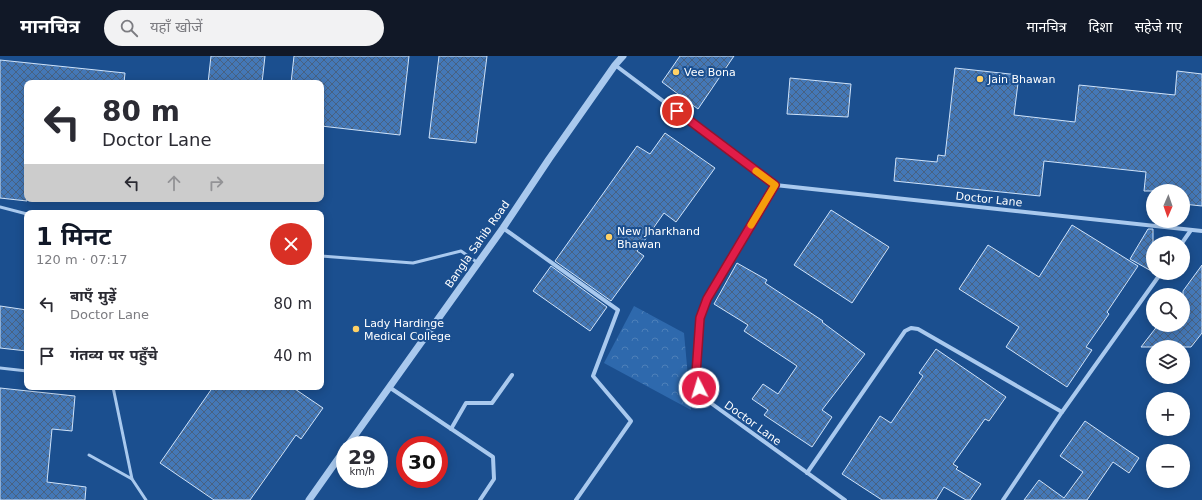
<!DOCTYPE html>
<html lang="hi">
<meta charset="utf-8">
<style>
:root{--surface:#fff;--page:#f2f2f3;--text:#2b2b33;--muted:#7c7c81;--accent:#111827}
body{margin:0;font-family:"DejaVu Sans","Noto Sans Devanagari",sans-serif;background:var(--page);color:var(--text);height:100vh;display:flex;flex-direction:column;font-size:15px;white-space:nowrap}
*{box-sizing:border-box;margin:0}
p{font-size:13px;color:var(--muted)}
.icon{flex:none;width:22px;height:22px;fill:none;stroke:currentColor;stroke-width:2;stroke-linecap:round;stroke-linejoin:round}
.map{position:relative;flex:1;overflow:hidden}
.panel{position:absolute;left:24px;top:154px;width:300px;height:180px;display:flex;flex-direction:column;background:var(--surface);border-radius:8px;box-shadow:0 2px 10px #0003}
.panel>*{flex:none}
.hud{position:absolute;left:24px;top:24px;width:300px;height:122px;border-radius:8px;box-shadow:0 2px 10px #0003;background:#fff;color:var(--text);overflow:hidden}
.needle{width:26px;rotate:182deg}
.controls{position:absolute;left:1146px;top:128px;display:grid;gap:8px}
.controls a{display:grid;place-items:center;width:44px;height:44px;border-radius:50%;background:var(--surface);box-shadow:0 2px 10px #0003;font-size:20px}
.speed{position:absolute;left:336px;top:380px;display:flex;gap:8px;font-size:20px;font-weight:700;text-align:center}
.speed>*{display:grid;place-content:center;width:52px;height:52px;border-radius:50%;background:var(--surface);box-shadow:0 2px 10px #0003;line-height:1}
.speed small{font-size:10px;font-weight:400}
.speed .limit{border:6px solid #d22;background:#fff;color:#111}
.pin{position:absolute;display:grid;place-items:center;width:34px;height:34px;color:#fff;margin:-17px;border:2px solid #fff;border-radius:50%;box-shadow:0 1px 4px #0007}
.me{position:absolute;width:44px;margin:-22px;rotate:355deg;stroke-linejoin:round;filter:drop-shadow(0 0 3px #0008)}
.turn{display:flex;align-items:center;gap:14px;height:84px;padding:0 12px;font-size:18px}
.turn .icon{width:52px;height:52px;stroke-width:2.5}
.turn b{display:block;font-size:28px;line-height:34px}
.lanes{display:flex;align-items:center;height:38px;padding:0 12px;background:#0003;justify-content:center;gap:20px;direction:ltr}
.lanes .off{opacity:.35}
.round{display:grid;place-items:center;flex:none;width:42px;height:42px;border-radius:21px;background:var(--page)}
.summary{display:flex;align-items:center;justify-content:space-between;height:68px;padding:0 12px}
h1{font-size:24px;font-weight:700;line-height:30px;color:var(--accent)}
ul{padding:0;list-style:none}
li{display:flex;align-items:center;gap:12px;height:52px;padding:0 12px}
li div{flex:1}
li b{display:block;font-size:15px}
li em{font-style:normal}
header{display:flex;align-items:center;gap:24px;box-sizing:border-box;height:56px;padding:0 20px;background:var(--accent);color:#fff}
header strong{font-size:19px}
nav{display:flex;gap:22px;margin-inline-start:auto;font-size:14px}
.search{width:280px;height:36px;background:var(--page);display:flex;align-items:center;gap:10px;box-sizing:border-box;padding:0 14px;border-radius:22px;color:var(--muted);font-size:15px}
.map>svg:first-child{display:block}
.forest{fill:url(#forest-crowns)}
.building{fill:url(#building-cross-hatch);stroke:#cfe3fa}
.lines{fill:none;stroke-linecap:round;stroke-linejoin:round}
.service{stroke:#a9c9ee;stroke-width:3}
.minor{stroke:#a9c9ee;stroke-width:4}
.tertiary{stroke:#a9c9ee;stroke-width:7}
.route-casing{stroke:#92132f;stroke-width:10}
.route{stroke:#e11d48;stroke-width:7}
.slow{stroke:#f59e0b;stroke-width:7}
.poi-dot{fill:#ffd166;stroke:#1b4f8f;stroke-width:1.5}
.labels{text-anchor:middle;stroke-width:4;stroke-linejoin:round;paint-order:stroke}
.poi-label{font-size:11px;fill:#fff;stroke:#1b4f8f;text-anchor:start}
.street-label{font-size:11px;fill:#fff;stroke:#1b4f8f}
</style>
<header>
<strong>मानचित्र</strong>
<div class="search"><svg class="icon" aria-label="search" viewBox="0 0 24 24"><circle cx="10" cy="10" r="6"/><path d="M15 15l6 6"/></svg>यहाँ खोजें</div>
<nav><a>मानचित्र</a><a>दिशा</a><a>सहेजे गए</a></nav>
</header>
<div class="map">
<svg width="1202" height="444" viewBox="0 0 1202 444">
<defs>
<pattern id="forest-crowns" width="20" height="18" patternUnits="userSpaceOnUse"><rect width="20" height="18" fill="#2e69ad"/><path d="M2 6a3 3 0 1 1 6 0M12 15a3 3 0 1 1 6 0" fill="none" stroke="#4d80b9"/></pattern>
<pattern id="building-cross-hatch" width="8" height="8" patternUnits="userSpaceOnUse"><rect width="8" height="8" fill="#4478b7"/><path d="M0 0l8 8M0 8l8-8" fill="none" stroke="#486282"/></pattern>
</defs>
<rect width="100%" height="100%" fill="#1b4f8f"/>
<polygon class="forest" points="634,250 684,277 691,354 604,307"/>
<g class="building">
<polygon points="211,0 265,0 262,27 208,27"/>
<polygon points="294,0 409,0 400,79 321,70 321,27 291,27"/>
<polygon points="439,0 487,0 476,87 429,82"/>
<polygon points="680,0 734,0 698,53 662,26"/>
<polygon points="0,4 125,17 124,27 27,27 27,145 0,142"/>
<polygon points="955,12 1019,19 1014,59 1075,66 1079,29 1175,39 1177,15 1202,18 1202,150 1183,148 1183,135 1144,135 1146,116 1044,105 1040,140 894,125 896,102 937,106 938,99 945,100"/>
<polygon points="790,22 851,28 848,61 787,58"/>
<polygon points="665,77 715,112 676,166 664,157 637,195 644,200 611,245 555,205 637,90 650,98"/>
<polygon points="831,154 889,191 852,247 794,209"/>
<polygon points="1072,169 1138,210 1107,256 1109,258 1086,291 1092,294 1067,331 1006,291 1019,271 959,233 988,189 1039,221"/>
<polygon points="1148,173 1153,173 1153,216 1130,203"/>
<polygon points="737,207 767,224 765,227 823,265 822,266 865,298 822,354 832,361 812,391 764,359 768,354 752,343 763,328 778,338 797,310 744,275 748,269 714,248"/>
<polygon points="1202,209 1202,277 1191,291 1141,291 1158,269 1183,269 1183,235"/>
<polygon points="551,210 607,251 590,275 533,235"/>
<polygon points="0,250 27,254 27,295 0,292"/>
<polygon points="936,293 1006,341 989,365 985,363 953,408 958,411 956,413 981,428 970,444 966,444 944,431 936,444 882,444 842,418 880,360 891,367 923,320 919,317"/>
<polygon points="213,331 292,331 323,352 301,383 296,379 250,444 214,444 160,407"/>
<polygon points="0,332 75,340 72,375 52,373 47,426 86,431 85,444 0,444"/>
<polygon points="1085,365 1139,402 1129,417 1113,406 1087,444 1024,444 1039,424 1064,442 1083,416 1060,400"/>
</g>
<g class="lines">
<g class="service">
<polyline points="0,151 27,158"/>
<polyline points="321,200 413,207 461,195 478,207"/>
<polyline points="0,312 27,315"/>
<polyline points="113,331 132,423 146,444"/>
<polyline points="89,399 132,423"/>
</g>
<g class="minor">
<polyline points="615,9 775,129 1202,175"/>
<polyline points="775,129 707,243 700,262 696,318 699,331 708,345 845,444"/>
<polyline points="503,172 618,254 593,320 631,365 576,444"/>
<polyline points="1182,187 1191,174"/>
<polyline points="389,331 493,401 494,423 480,444"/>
<polyline points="451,373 466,347 492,347 512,319"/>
<polyline points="807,417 905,275 911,272 918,273 1062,356"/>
<polyline points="1003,444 1062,356 1161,217"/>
</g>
<g class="tertiary">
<polyline points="348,389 503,172 549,103 615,9 623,0"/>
<polyline points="309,444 345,393"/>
</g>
</g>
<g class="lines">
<g class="route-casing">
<polyline id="route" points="677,55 775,129 707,243 700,262 696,318 699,332"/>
</g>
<use href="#route" class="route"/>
<polyline class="slow" points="751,169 775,129 756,115"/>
</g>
<g class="poi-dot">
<circle cx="676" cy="16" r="4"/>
<circle cx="980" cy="23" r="4"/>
<circle cx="609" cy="181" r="4"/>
<circle cx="356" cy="273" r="4"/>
</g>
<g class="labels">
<g class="poi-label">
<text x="684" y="20">Vee Bona</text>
<text x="988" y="27">Jain Bhawan</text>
<text x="617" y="179">New Jharkhand<tspan x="617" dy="13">Bhawan</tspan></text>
<text x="364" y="271">Lady Hardinge<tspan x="364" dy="13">Medical College</tspan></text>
</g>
<g class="street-label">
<text transform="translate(989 143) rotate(6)" y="4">Doctor Lane</text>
<text transform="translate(477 188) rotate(-55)" y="4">Bangla Sahib Road</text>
<text transform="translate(753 367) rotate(36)" y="4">Doctor Lane</text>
</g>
</g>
</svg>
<div class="controls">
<a><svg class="needle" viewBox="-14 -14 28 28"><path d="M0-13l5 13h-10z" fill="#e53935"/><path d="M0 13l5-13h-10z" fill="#7c7c81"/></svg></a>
<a><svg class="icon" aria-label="sound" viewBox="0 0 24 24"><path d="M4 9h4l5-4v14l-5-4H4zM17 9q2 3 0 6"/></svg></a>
<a><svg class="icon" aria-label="search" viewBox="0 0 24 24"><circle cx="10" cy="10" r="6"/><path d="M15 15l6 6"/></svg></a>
<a><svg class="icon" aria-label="layers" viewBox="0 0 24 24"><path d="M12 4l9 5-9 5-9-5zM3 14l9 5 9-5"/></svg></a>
<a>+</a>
<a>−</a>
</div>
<div class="speed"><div>29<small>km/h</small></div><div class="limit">30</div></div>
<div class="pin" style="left:677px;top:55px;background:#d93025"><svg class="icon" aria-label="arrive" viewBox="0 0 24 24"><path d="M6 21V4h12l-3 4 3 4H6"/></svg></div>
<svg class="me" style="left:699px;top:332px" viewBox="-20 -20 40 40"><circle r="17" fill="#e11d48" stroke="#fff" stroke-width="3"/><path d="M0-11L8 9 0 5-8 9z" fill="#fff"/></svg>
<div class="hud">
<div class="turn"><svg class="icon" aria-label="left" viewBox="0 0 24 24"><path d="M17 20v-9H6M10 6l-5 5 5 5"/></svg><div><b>80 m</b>Doctor Lane</div></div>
<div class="lanes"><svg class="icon" aria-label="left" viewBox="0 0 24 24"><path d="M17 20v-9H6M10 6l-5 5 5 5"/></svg><svg class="icon off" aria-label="ahead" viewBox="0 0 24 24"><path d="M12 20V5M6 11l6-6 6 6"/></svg><svg class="icon off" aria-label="right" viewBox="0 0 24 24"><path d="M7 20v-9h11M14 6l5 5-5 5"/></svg></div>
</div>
<section class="panel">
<div class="summary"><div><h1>1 मिनट</h1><p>120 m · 07:17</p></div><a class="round" style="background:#d93025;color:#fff"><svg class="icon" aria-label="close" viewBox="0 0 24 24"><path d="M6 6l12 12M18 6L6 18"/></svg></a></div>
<ul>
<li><svg class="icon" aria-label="left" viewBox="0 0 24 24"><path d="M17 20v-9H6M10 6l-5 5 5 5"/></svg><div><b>बाएँ मुड़ें</b><p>Doctor Lane</p></div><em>80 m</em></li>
<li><svg class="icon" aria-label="arrive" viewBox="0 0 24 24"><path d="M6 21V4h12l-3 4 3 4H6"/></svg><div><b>गंतव्य पर पहुँचे</b></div><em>40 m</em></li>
</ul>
</section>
</div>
